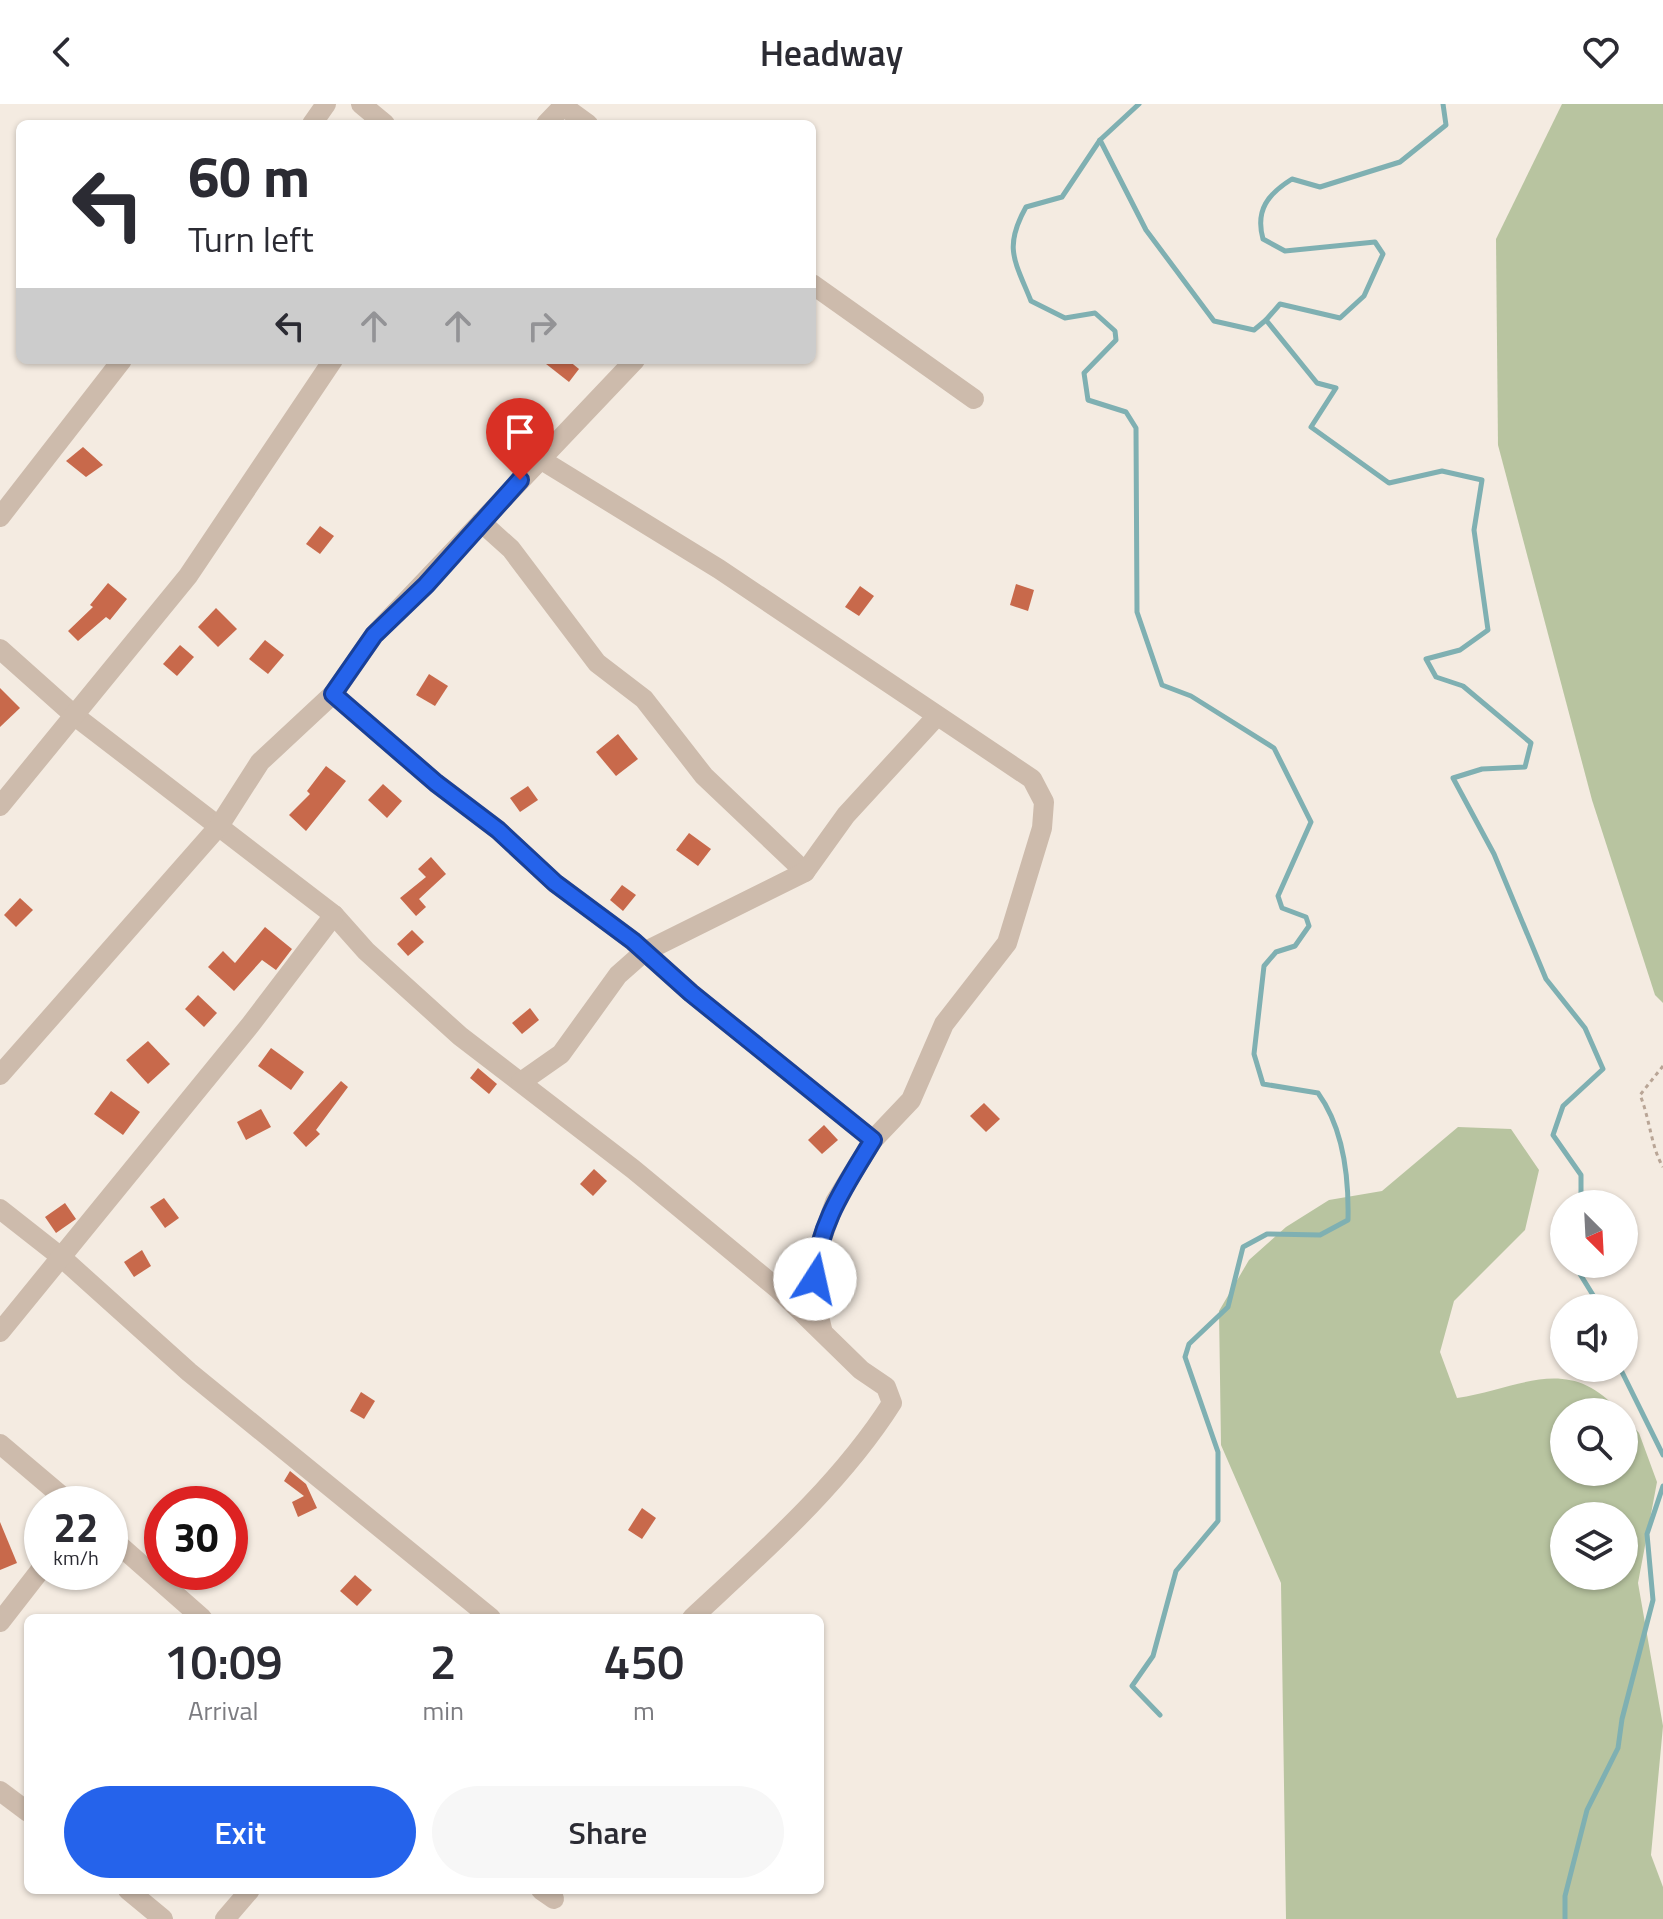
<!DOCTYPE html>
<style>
:root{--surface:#fff;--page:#f7f7f7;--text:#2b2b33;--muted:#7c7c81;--accent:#2563eb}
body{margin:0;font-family:"Titillium Web",sans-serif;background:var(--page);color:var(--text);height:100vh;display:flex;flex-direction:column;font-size:30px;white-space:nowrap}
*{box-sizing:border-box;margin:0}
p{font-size:26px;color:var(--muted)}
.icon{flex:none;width:44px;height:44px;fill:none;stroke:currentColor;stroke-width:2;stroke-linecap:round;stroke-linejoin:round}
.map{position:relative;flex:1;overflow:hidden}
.panel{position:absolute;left:24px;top:1510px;width:800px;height:280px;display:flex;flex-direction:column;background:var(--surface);border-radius:12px;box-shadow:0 2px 6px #0004}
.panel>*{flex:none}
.guide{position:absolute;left:16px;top:16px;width:800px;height:244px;border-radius:12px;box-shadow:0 2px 6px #0004;background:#fff;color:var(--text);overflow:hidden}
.needle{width:52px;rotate:156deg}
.controls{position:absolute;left:1550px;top:1086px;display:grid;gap:16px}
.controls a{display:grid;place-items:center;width:88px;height:88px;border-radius:50%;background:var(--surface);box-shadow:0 2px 6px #0004;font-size:40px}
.speed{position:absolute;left:24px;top:1382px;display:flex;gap:16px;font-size:40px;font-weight:700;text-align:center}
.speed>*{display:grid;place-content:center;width:104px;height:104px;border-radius:50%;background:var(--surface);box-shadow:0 2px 6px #0004;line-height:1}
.speed small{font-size:20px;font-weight:400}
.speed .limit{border:12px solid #d22;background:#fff;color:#111}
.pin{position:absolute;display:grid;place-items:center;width:68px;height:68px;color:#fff;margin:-82px -34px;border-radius:50% 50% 50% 0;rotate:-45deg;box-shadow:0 0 8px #0007}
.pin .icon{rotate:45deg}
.me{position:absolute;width:88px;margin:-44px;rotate:10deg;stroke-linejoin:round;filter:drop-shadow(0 0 6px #0008)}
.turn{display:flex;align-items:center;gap:28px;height:168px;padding:0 40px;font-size:36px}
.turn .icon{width:104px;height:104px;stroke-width:2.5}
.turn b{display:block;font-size:56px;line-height:68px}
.lanes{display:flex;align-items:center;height:76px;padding:0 40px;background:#0003;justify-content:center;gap:40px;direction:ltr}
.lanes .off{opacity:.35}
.eta{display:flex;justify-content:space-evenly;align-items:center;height:136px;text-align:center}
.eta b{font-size:48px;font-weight:600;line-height:56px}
.button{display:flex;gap:16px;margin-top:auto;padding:16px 40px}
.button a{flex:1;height:92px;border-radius:48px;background:var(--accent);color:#fff;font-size:32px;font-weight:600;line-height:92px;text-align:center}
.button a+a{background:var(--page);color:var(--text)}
header{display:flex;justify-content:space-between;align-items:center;height:104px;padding:0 40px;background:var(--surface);font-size:36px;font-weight:600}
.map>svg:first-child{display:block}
.green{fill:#b8c4a0;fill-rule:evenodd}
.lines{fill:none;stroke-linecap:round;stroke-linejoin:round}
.stream{stroke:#7fb0b2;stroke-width:5}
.building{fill:#c8694b}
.path{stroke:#b9a596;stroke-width:3;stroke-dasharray:4 4;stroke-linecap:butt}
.minor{stroke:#cdbbac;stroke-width:20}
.route-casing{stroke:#184099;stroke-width:20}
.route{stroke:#2563eb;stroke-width:14}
</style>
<header><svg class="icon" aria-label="back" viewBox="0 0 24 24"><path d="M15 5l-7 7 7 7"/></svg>Headway<svg class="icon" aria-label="heart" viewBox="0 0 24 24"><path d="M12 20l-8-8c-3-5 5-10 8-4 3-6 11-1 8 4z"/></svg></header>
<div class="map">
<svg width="1663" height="1815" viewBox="0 0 1663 1815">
<rect width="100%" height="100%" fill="#f4ebe1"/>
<g class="green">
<polygon points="1562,0 1663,0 1663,899 1655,891 1592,696 1498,341 1496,135"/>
<path d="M1458,1023L1511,1025L1539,1066L1525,1126L1454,1197L1440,1248L1457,1294C1522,1284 1568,1249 1620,1308H1564V1368H1624V1312L1639,1329L1657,1378L1638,1479L1663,1622L1651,1751L1663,1783V1815H1286L1281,1479L1221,1341L1219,1207L1249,1156L1286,1123L1329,1096L1382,1087ZM1564,1412H1624V1472H1564Z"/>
</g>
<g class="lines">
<g class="stream">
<path d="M1139,0L1100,36L1062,93L1026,103C1003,144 1015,157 1031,197L1065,214L1095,209L1115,227L1116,236L1084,269L1088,296L1126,308L1136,324L1137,508L1162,581L1191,592L1274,644L1311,718L1278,792L1282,804L1306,813L1309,822L1295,842L1276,848L1264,862L1254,950L1263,980L1318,989C1344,1025 1349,1072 1348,1116L1320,1131L1267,1130L1243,1143L1228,1203L1189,1240L1185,1253L1218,1348V1417L1176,1467L1153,1552L1132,1582L1160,1611"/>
<path d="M1443,0L1446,21L1400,58L1320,83L1292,75C1268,90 1255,106 1263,135L1285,147L1375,138L1383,150L1364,192L1340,214L1280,200L1266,216L1317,279L1336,284L1311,323L1389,379L1442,367L1482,376L1474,426L1488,526L1460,546L1426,555L1436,573L1463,582L1531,639L1525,663L1482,665L1453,674L1494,750L1546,875L1585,924L1603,965L1563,1002L1553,1031L1581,1071V1100"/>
<polyline points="1100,36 1146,126 1214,217 1254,226 1266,216"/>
<polyline points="1580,1160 1580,1170 1601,1204"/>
<polyline points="1620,1264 1663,1351"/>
<polyline points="1565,1815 1565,1792 1587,1706 1618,1644 1622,1615 1653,1496 1647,1430 1663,1382"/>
</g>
</g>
<g class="building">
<polygon points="541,256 568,256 579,265 569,278"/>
<polygon points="83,343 103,361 86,373 66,357"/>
<polygon points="320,422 334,432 320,450 306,440"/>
<polygon points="108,479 127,495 110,516 106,513 78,537 68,527 93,503 90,501"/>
<polygon points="1016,480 1034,486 1028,507 1010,501"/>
<polygon points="860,482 874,492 859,512 845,503"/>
<polygon points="216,504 237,525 218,543 198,523"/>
<polygon points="265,536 284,551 268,570 249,555"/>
<polygon points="180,541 194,553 177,572 163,560"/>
<polygon points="429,570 448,582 435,602 416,591"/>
<polygon points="0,584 20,604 0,623"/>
<polygon points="618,630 638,655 616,672 596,648"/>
<polygon points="326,662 346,677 306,727 289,711 310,690 307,687"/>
<polygon points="383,680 402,697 387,714 368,696"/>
<polygon points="528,682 538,696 520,708 510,694"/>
<polygon points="689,729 711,745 698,762 676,746"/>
<polygon points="431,753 446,770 419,795 426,803 416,812 400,794 426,773 418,765"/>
<polygon points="622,781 636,791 623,807 610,796"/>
<polygon points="20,794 33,806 16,823 4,811"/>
<polygon points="265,823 292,845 276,866 262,856 234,887 208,863 223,847 235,859"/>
<polygon points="412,826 424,838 408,852 397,840"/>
<polygon points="198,891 217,909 204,923 185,905"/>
<polygon points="530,904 539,916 522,930 512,919"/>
<polygon points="148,937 170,960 148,980 126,956"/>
<polygon points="271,944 304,968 291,986 258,962"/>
<polygon points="478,964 497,980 489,990 470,974"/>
<polygon points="341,977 348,983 316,1026 320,1030 306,1043 293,1029"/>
<polygon points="111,987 140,1008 123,1031 94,1010"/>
<polygon points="984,999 1000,1015 986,1028 970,1012"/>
<polygon points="261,1005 271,1023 246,1036 237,1018"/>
<polygon points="824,1021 838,1036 822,1050 808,1036"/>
<polygon points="594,1065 607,1077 593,1092 580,1080"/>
<polygon points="164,1094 179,1114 165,1124 150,1103"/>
<polygon points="65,1099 76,1115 56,1129 45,1113"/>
<polygon points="142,1146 151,1162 134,1173 124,1158"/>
<polygon points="361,1288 375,1297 364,1315 350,1307"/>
<polygon points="290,1367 306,1380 317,1404 298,1413 292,1398 304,1392 284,1377"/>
<polygon points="642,1404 656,1414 642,1435 628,1426"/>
<polygon points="0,1418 17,1459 0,1466"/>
<polygon points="355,1471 372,1486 357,1502 340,1487"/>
</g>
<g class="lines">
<path class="path" d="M1663,962L1640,991C1650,1015 1651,1043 1663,1063"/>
<g class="minor">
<polyline points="361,0 385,20"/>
<polyline points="563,2 588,20"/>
<polyline points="312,20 326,0"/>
<polyline points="546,20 565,0"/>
<polyline points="812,180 974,295"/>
<polyline points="540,355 719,465 1032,675 1044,698 1042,724 1007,839 944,920 911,996 873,1036 835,1098 815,1154 815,1195 822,1225"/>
<polyline points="0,413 122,256"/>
<polyline points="481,418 511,445 597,559 644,595 704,672 805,768"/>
<path d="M0,545L75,612L334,811L366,847L460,932L633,1065L778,1185L861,1266L886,1283L892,1299C840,1381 763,1448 692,1514"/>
<polyline points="333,590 436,679 498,726 555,779 633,837 691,889 873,1036"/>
<polyline points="0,702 188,472 333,256"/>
<polyline points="0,971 219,722 260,658 333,590 374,531 635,256"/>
<polyline points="521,978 561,950 618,871 644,848 805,768 846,711 937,612"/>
<polyline points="0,1105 61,1153 189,1268 491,1514"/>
<polyline points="0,1228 251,920 334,811"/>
<polyline points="0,1340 71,1400"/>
<polyline points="110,1433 202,1514"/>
<polyline points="0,1518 42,1464"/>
<polyline points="0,1687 28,1708"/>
<polyline points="128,1786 163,1815"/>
<polyline points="541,1786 554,1795"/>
<polyline points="225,1815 250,1786"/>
</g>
</g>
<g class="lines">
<g class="route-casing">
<path id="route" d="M520,376L426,481L374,531L333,590L436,679L498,726L555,779L633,837L691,889L873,1036C847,1079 816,1123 815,1175"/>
</g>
<use href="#route" class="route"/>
</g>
</svg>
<div class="controls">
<a><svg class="needle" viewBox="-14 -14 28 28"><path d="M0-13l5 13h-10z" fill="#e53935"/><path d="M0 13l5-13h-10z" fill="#7c7c81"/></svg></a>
<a><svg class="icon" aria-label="sound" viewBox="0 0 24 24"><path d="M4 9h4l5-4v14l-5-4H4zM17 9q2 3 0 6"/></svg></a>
<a><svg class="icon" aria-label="search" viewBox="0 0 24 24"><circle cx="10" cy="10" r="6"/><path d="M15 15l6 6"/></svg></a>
<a><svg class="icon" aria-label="layers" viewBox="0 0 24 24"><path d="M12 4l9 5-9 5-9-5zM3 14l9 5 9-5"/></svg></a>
</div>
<div class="speed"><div>22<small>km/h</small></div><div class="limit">30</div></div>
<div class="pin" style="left:520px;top:376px;background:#d93025"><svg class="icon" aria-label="arrive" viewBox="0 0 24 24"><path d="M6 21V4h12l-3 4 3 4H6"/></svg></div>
<svg class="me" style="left:815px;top:1175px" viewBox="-20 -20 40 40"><circle r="19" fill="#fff"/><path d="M0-13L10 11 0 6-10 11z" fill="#2563eb"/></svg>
<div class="guide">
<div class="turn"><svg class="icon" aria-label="left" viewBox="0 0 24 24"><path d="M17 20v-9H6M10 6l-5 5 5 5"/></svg><div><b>60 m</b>Turn left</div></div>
<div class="lanes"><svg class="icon" aria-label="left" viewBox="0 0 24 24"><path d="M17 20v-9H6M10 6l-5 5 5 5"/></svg><svg class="icon off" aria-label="ahead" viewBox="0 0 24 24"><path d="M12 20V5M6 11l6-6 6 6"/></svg><svg class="icon off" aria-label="ahead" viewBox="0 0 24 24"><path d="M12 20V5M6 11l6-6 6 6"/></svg><svg class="icon off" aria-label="right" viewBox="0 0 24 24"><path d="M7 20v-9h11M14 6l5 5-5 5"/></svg></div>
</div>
<section class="panel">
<div class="eta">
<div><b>10:09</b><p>Arrival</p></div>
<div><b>2</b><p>min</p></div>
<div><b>450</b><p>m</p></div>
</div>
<div class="button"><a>Exit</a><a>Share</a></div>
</section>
</div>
